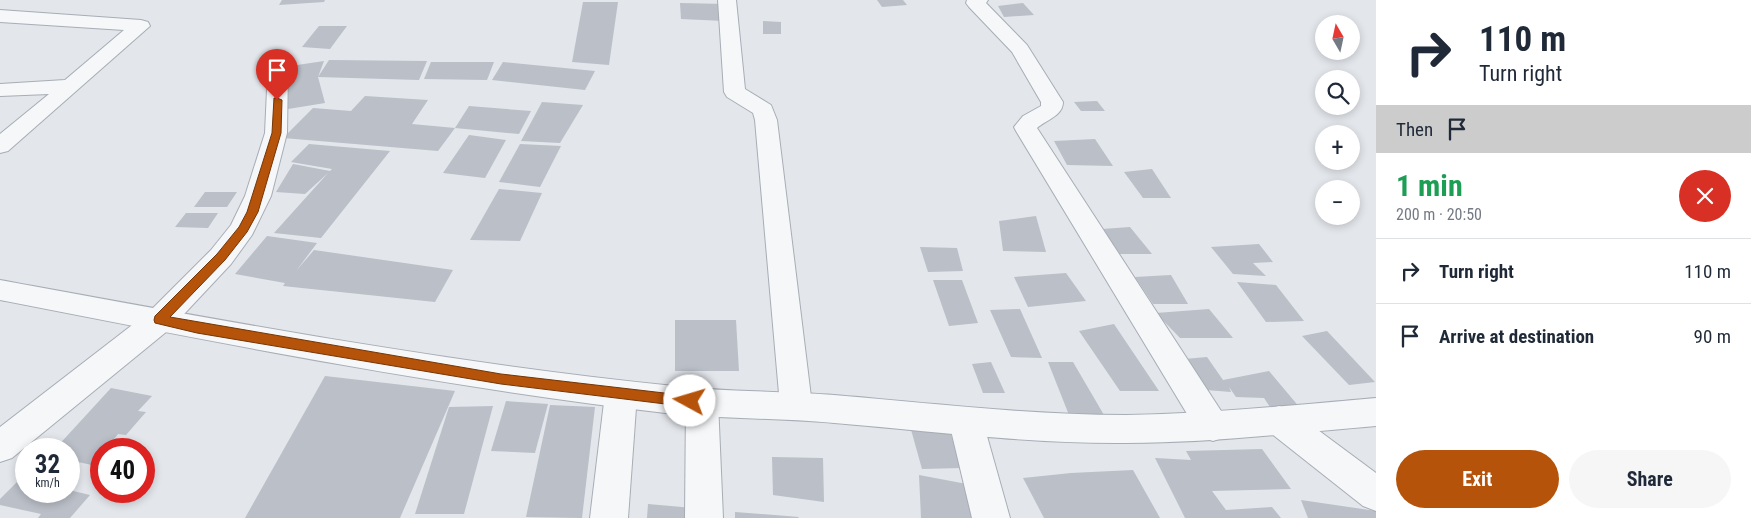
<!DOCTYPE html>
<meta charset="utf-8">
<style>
:root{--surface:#fff;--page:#f6f6f7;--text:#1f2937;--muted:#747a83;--line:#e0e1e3;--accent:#b45309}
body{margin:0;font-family:"Roboto Condensed",sans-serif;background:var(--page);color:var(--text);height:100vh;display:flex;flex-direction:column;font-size:19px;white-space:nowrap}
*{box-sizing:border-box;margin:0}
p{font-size:16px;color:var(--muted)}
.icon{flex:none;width:28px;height:28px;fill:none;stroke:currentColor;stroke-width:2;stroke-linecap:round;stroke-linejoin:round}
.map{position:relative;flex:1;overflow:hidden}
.details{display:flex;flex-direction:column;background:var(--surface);width:375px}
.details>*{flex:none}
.guide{background:#fff;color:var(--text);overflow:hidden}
.needle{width:32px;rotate:351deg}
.buttons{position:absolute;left:1315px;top:15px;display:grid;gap:10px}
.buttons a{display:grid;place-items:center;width:45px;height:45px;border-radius:50%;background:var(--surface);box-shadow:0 2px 8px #0003;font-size:25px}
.speed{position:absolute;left:15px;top:438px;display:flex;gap:10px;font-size:25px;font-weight:700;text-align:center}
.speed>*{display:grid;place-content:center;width:65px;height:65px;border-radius:50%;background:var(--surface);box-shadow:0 2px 8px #0003;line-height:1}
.speed small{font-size:12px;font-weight:400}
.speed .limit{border:8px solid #d22;background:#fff;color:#111}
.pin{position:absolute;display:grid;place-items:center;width:42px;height:42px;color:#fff;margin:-51px -21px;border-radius:50% 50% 50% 0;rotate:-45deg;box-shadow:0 0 5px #0007}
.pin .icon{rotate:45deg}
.me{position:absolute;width:55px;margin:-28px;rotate:276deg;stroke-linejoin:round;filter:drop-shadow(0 0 4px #0008)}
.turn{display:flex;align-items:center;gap:18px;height:105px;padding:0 20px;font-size:22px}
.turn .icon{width:65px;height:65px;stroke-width:2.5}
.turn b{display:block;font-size:35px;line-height:42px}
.then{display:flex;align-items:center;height:48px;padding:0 20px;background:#0003;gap:10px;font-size:19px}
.round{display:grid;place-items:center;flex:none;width:52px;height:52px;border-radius:26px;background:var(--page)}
.overview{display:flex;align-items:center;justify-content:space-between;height:85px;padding:0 20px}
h1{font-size:30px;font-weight:700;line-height:38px;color:#1e9e55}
.button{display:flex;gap:10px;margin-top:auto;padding:10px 20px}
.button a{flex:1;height:58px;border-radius:30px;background:var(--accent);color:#fff;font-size:20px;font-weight:700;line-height:58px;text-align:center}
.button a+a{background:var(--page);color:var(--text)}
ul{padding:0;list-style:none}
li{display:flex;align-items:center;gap:15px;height:65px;padding:0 20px;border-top:1px solid var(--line)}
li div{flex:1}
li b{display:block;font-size:19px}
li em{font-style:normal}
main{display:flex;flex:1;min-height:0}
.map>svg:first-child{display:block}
.building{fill:#babfc8}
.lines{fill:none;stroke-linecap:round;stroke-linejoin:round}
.minor-casing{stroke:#a8adb5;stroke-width:2}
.tertiary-casing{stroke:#a8adb5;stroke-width:2}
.minor{fill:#f5f7f9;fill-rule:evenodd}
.tertiary{fill:#f5f7f9;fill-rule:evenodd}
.route{fill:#b45309;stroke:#753606}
</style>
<main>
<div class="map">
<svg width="1376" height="518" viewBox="0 0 1376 518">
<rect width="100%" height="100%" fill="#e3e6eb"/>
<g class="building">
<polygon points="282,0 325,0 324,2 279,5"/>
<polygon points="877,0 903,0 907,5 882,7"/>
<polygon points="583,2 618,2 609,65 572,62"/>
<polygon points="680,3 726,4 724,21 681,19"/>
<polygon points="1023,3 1034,15 1004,17 998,6"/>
<polygon points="763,21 781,22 781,34 763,34"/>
<polygon points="319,26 347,26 330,49 302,47"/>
<polygon points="329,60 427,61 419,80 318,77 325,103 282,110 284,67 324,61 318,77"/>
<polygon points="431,62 494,62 487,80 424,79"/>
<polygon points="503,62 595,71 585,90 492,80"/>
<polygon points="365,96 428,100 412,124 455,128 438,151 283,138 313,108 351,111"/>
<polygon points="1097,101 1105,111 1081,111 1074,102"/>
<polygon points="542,102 583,105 560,143 521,141"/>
<polygon points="469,106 531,111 519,134 455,128"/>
<polygon points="469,135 506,140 485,178 443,173"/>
<polygon points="1095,139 1113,166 1067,165 1054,141"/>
<polygon points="309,144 390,151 321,238 274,233 328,173 305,194 276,192 293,164 330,171 332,169 291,162"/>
<polygon points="520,144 561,146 540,187 499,182"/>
<polygon points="1152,169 1171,198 1143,198 1124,172"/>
<polygon points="499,189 542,193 520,241 470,240"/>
<polygon points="205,192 237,192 227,207 194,207"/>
<polygon points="186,213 218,213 208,228 175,227"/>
<polygon points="1036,216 1046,252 1003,251 999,221"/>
<polygon points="1130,227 1152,254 1120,254 1102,229"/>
<polygon points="267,236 317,243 296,271 314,250 453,270 435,302 283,286 285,283 235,274"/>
<polygon points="1259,244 1273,262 1253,263 1266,276 1233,274 1211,247"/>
<polygon points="920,247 957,248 963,271 928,272"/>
<polygon points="1066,273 1086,301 1028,307 1014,277"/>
<polygon points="1171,275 1188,304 1153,304 1135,277"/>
<polygon points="933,280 962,280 978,323 949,326"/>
<polygon points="1237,282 1276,285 1304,321 1266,322"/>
<polygon points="1020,309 1042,358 1011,357 990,310"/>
<polygon points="1209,309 1233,338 1180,338 1156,313"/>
<polygon points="675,320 736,320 739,371 675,371"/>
<polygon points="1114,324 1159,391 1120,391 1079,331"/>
<polygon points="1327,331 1375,382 1349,385 1302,336"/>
<polygon points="1207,357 1223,380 1269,371 1301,409 1272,410 1264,398 1236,397 1229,387 1231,392 1206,390 1184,359"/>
<polygon points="991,362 1005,393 983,393 972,364"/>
<polygon points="1048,362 1073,362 1104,415 1069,415"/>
<polygon points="325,376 455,391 400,518 245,518"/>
<polygon points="111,388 152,396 138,411 146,412 126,435 118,434 106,449 101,449 101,454 92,465 69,460 69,449 55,449"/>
<polygon points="506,401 548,404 535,453 491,451"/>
<polygon points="550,405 595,407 582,518 526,517"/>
<polygon points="493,406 464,514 415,514 449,407"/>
<polygon points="948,425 961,468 922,469 910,426"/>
<polygon points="1262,449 1291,489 1212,491 1226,510 1272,507 1281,518 1185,518 1155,458 1191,460 1186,451"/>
<polygon points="772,457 823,458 824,502 773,495"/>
<polygon points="1133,470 1160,518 1044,518 1023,478 1071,473"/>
<polygon points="919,475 972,485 976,518 921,518"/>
<polygon points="19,480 26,481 26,491 69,490 90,495 70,518 38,518 41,514 0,505 0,499"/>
<polygon points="1301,500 1376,511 1376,518 1308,518"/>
<polygon points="648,504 693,508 693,518 647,518"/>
<polygon points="735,512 799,517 798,518 735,518"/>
</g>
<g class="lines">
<g class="minor-casing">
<g id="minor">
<polygon points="718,0 736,0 745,89 771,105 777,120 812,405 808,415 796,419 784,415 780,405 755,120 753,113 727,97 724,92"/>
<path d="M967,0H988L986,3L1027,45L1063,102C1063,116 1046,120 1037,128L1225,417L1230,427L1225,437L1213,441L1201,437L1016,131L1014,127L1023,116L1041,106V102L1012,52L969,7L966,3Z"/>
<polygon points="0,10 141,20 148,22 150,26 8,151 0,153 0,134 49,94 0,96 0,84 65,80 124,30 0,22"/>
<polygon points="278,62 285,64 288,68 287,133 271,196 252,235 231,264 171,328 12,458 0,462 0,427 149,312 211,250 231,225 245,196 265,133 268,68 271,64"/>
<polygon points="621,381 633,385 637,394 628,518 590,518 605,394 609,385"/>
<polygon points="702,388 714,392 718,402 723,518 685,518 686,402 690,392"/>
<polygon points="1279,406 1291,410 1376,473 1376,511 1363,506 1267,430 1262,420 1267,410"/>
<polygon points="966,408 978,412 983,422 1010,518 972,518 949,422 954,412"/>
</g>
</g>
<g class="tertiary-casing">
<path id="tertiary" d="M0,280C224,321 448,363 674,386C727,392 781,391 834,395C931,403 1028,415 1126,415C1209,414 1293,405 1376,398V426C1293,433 1209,443 1126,443C1028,444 931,431 834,423C780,418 727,419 674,414C447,388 224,344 0,300Z"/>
</g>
<use href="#minor" class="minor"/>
<use href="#tertiary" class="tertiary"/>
</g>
<polygon class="route" points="274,98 277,98 282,100 281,133 258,212 247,232 225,260 170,317 501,374 690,396 694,397 696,401 694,405 690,407 501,384 197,333 155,323 154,320 155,316 217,254 239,227 247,212 272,133"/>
</svg>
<div class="buttons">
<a><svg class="needle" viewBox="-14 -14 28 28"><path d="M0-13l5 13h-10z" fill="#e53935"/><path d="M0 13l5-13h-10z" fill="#747a83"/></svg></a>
<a><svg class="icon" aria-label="search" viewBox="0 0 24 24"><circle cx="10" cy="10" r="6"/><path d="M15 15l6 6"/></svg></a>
<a>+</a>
<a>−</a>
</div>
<div class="speed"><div>32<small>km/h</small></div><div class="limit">40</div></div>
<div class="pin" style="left:277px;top:100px;background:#d93025"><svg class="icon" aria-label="arrive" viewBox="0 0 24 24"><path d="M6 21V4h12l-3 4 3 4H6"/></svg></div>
<svg class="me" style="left:690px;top:401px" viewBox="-20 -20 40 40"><circle r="19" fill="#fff"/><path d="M0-13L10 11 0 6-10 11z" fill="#b45309"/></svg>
</div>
<section class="details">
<div class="guide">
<div class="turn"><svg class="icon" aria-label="right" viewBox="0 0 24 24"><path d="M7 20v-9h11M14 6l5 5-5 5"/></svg><div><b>110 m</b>Turn right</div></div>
<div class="then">Then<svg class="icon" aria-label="arrive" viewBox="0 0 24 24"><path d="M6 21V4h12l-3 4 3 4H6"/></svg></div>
</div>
<div class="overview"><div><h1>1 min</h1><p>200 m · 20:50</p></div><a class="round" style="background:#d93025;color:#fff"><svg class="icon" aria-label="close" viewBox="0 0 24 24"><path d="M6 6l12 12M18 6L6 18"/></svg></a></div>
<ul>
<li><svg class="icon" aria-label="right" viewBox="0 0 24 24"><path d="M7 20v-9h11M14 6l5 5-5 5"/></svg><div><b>Turn right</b></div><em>110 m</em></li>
<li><svg class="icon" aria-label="arrive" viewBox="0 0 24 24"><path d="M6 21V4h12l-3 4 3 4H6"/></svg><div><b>Arrive at destination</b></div><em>90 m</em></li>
</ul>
<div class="button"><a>Exit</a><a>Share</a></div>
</section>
</main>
